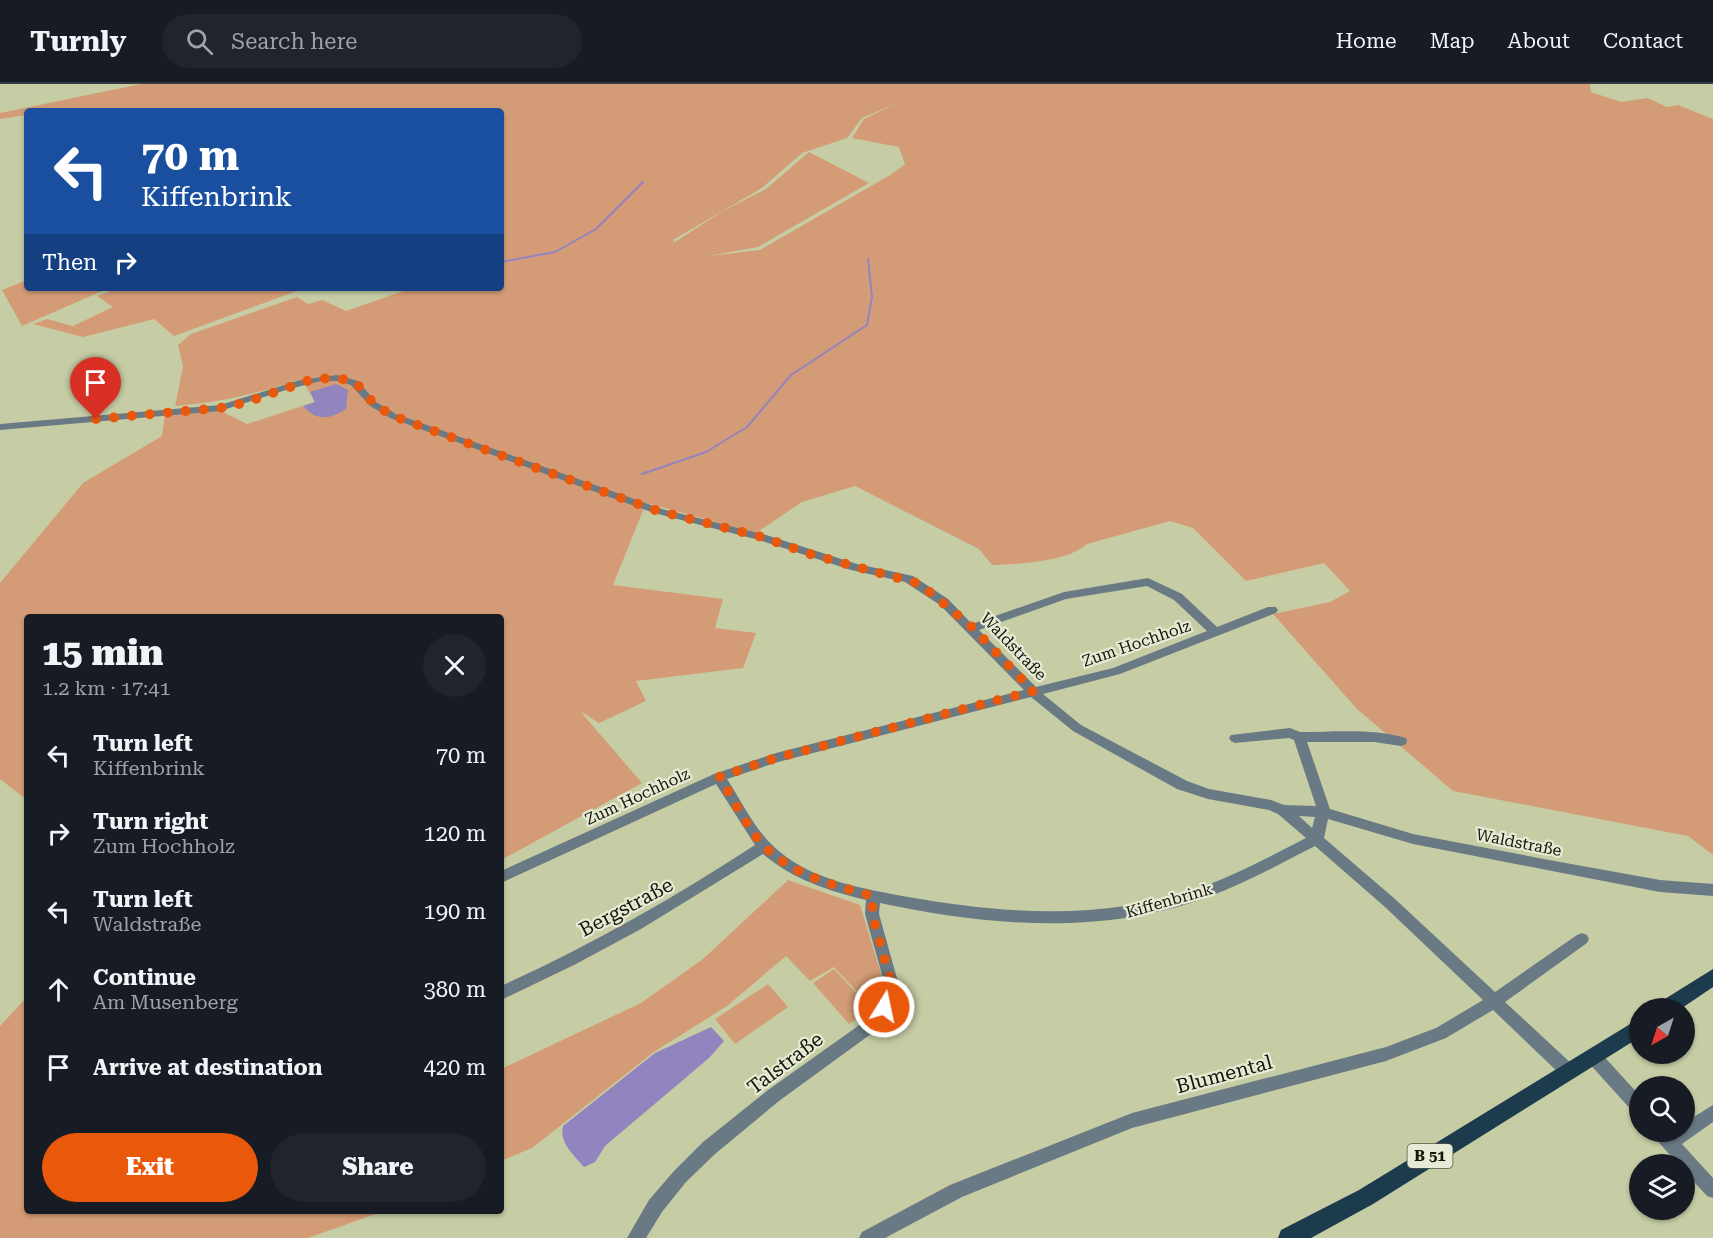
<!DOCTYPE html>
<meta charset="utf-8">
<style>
:root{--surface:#171b24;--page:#20242c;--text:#f1f3f6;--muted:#9ea1a6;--line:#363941;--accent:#ea580c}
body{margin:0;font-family:"Roboto Serif",serif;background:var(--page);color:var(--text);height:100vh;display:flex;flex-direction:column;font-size:22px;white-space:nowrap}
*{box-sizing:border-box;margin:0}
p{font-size:20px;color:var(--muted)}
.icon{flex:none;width:33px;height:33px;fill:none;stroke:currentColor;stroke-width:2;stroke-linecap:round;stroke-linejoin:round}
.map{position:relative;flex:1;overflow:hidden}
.details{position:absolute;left:24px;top:530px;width:480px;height:600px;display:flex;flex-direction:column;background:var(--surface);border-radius:6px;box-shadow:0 2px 4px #0004}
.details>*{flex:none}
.hud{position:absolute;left:24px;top:24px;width:480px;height:183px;border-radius:6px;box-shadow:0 2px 4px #0004;background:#1a4fa0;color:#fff;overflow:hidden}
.needle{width:39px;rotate:219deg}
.fabs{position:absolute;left:1629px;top:914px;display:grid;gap:12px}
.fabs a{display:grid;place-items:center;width:66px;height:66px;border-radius:50%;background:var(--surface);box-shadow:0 2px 4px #0004;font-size:30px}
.pin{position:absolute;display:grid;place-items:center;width:51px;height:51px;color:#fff;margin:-62px -26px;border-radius:50% 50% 50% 0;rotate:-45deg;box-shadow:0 0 6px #0007}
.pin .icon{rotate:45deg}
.me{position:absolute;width:66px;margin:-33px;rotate:10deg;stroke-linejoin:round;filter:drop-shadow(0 0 4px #0008)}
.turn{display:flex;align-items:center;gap:21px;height:126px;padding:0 18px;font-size:27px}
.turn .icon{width:78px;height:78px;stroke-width:2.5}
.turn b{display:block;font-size:42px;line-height:51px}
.then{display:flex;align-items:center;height:57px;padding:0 18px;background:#0003;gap:12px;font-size:22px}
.round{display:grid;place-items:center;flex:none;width:63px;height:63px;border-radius:32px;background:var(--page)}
.overview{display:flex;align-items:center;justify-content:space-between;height:102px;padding:0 18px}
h1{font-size:36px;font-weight:800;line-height:45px}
.button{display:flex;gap:12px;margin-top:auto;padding:12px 18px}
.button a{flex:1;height:69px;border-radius:36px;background:var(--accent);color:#fff;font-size:24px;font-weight:800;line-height:69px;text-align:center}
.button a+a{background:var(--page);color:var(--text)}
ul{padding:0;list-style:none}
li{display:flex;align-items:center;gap:18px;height:78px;padding:0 18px}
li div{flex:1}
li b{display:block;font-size:22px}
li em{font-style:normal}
header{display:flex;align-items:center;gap:36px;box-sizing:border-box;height:84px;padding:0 30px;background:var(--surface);border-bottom:2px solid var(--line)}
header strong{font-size:28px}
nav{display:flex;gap:33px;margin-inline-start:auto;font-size:21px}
.search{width:420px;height:54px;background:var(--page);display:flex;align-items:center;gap:15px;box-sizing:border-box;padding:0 21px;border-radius:33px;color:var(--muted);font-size:22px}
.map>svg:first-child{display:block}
.green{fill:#d49c76;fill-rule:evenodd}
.water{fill:#9284be}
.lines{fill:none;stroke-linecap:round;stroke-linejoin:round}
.stream{stroke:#9284be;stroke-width:2}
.minor{fill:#6a7a84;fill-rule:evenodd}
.primary{fill:#1c3b4c;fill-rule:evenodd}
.route{stroke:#ea580c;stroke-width:10;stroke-dasharray:0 18}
.labels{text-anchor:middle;stroke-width:4.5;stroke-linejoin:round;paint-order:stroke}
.shield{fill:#e7ebd6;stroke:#545746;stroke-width:1.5}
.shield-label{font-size:15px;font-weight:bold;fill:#151708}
.street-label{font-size:16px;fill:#151708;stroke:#e7ebd6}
.near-street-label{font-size:20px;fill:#151708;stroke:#e7ebd6}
</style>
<header>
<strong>Turnly</strong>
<div class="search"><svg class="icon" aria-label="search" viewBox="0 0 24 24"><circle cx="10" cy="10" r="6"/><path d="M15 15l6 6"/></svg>Search here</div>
<nav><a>Home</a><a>Map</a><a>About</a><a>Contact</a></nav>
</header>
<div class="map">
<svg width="1713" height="1154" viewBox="0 0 1713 1154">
<rect width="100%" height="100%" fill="#c6cda4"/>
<g class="green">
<path d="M141,0H1590L1591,8L1621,18L1647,14L1667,23L1678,21L1713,35V771L1688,752L1453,707L1357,625L1273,530L1330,518L1350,507L1324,479L1246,497L1193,444L1170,437L1087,460C1067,478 1019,480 992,481L979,465L855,402L802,418L756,449L646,419L613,501L723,515L715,544L756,549L743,584L636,597L646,617L599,639L580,627L642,699L501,776V532H27V716L0,695V499L83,399L162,352L165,331L219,326L247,340L315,318L302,295C259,309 220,319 175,322L183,283L178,261L191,250L297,213L308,220L322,216L346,227L412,204H501V27H27V31L0,35V29ZM897,19L864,35L852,54L899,63L905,80L892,90L760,166L708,172L758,163L869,99L809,68L766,105L723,127L675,158L673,156L762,104L802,69L847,54L862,34Z"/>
<polygon points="27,196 27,204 109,204 22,242 2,206"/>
<polygon points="119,204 305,204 174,252 154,235 83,253 33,240 47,235 73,242 113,223 97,212"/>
<polygon points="788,796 860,821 882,893 872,924 834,883 810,897 786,872 727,922 654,968 532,1064 501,1077 501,985 641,919 703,875"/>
<polygon points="834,885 871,925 849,940 813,899"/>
<polygon points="768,900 788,923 735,960 715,935"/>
<polygon points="27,913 27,1126 384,1127 308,1154 0,1154 0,942"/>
</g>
<g class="water">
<path d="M336,300L348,306L346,325C330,335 317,338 303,322L315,318L310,308Z"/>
<path d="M711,943L724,957L709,974L605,1062L595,1078L584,1083C574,1071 559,1059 563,1042L655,969Z"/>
</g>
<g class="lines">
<g class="stream">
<polyline points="501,178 555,168 596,145 643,98"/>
<polyline points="642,390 706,368 747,343 791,291 867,241 872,213 868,175"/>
</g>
<g class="minor">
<path d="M337,291L358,297L376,318L396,330L662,425L766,451L857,480L913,492L948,515L972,540L1064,508L1148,494L1182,510L1217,543L1268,523H1276L1278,526L1276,529L1120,590L1043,610L1081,641L1187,697L1209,705L1271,716L1284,721L1316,722L1294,656L1289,654L1235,659L1231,657L1229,654L1231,651L1290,644L1300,648C1334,648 1373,644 1406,654L1407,657L1406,660L1401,662L1374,658H1307L1330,725L1413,750L1549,776L1660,796L1713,800V812L1660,808L1413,760L1328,735L1324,754L1395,815L1495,908L1577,851L1582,849L1587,851L1589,855L1587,859L1505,918L1574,982L1576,987L1574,992L1568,994L1562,992L1493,926L1446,954L1386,977L1132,1044L962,1113L885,1154H859L862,1148L950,1101L1132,1029L1386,963L1436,944L1483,916L1385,823L1315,762C1280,780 1245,799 1208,813C1102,852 988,842 880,819L879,830L898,898L889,928L875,947L779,1017L715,1070L686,1098L662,1128L646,1154H627L649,1116L674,1087L703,1058L768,1006L865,937L877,920L884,898L865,830L866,816C829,807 792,795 763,770L641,845L574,881L501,916V902C589,862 674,814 755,761L716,700L501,799V787L714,690L776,669L1024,606L940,521L905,498L851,486L759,456L654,429L390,334L370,322L351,301L337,297H321L289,305L220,327L0,346V340L220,321L300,296ZM1147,502L1174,516L1207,547L1113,584L1036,603L979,546L1066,515ZM1031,613L1073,647L1177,705L1208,715L1269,726L1278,730L1306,754C1271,772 1236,791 1199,804C1104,837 1005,830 908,813C865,805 815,797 780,768C756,749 744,721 727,695L778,678ZM1299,732L1315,733L1312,744Z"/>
<polygon points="1593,965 1599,967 1640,1012 1640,1031 1634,1029 1587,977 1585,972 1587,967"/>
<polygon points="1713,1021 1713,1038 1682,1060 1713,1094 1713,1114 1707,1112 1684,1087 1684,1080 1678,1080 1653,1052 1651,1047 1671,1049 1684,1047 1684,1039"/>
</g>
<g class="primary">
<polygon points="1713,885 1713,903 1682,924 1658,924 1660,918"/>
<polygon points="1640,934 1640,953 1373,1120 1311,1154 1278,1154 1281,1146 1359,1106"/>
</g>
</g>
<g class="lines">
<path class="route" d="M96,335L220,324L244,319L310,296L331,294L349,296L357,300L375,321L393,332L497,370L658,427L762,453L813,471L920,500L972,543L1033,607L776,674L719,693C733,714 748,746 765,763C793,791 835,802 873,812L872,830L891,898L884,923"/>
</g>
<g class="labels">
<rect class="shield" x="1407.5" y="1060" width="45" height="24" rx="4.5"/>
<g class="shield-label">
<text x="1430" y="1077">B 51</text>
</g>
<g class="street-label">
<text transform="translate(1136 559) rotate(-19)" y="6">Zum Hochholz</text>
<text transform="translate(1014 562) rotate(46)" y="6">Waldstraße</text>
<text transform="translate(637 712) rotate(-25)" y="6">Zum Hochholz</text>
<text transform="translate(1519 758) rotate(11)" y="6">Waldstraße</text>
<text transform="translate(1169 816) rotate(-16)" y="6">Kiffenbrink</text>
</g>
<g class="near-street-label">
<text transform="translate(626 823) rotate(-28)" y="7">Bergstraße</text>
<text transform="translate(785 979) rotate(-37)" y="7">Talstraße</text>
<text transform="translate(1224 990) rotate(-15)" y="7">Blumental</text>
</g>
</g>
</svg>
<div class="fabs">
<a><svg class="needle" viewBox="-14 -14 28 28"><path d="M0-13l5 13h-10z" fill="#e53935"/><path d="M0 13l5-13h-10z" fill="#9ea1a6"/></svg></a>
<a><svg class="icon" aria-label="search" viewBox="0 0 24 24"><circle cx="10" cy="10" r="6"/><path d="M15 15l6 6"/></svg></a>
<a><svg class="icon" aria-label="layers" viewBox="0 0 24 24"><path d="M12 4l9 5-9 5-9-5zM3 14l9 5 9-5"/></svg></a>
</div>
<div class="pin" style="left:96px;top:335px;background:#d93025"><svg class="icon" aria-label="arrive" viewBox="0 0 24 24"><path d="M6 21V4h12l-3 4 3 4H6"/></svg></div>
<svg class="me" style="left:884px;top:923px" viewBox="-20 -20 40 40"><circle r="17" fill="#ea580c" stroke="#fff" stroke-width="3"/><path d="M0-11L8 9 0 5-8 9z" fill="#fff"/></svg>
<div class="hud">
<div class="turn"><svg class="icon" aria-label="left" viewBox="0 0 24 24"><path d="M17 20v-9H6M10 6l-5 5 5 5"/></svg><div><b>70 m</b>Kiffenbrink</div></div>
<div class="then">Then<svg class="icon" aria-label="right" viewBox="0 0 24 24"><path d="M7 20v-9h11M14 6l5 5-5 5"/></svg></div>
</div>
<section class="details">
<div class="overview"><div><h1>15 min</h1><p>1.2 km · 17:41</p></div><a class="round"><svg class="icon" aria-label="close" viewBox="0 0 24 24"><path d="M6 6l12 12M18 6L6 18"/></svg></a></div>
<ul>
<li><svg class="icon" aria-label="left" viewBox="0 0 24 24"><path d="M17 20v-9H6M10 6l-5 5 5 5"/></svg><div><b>Turn left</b><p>Kiffenbrink</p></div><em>70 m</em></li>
<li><svg class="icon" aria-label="right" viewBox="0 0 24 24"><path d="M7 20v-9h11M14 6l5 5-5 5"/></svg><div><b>Turn right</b><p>Zum Hochholz</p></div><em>120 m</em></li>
<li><svg class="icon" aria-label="left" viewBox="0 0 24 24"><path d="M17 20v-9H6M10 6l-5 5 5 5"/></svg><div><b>Turn left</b><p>Waldstraße</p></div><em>190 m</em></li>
<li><svg class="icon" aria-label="ahead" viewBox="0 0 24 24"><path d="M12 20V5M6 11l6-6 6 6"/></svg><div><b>Continue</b><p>Am Musenberg</p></div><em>380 m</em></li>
<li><svg class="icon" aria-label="arrive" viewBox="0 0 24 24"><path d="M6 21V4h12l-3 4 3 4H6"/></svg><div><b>Arrive at destination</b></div><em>420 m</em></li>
</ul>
<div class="button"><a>Exit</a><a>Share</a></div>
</section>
</div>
